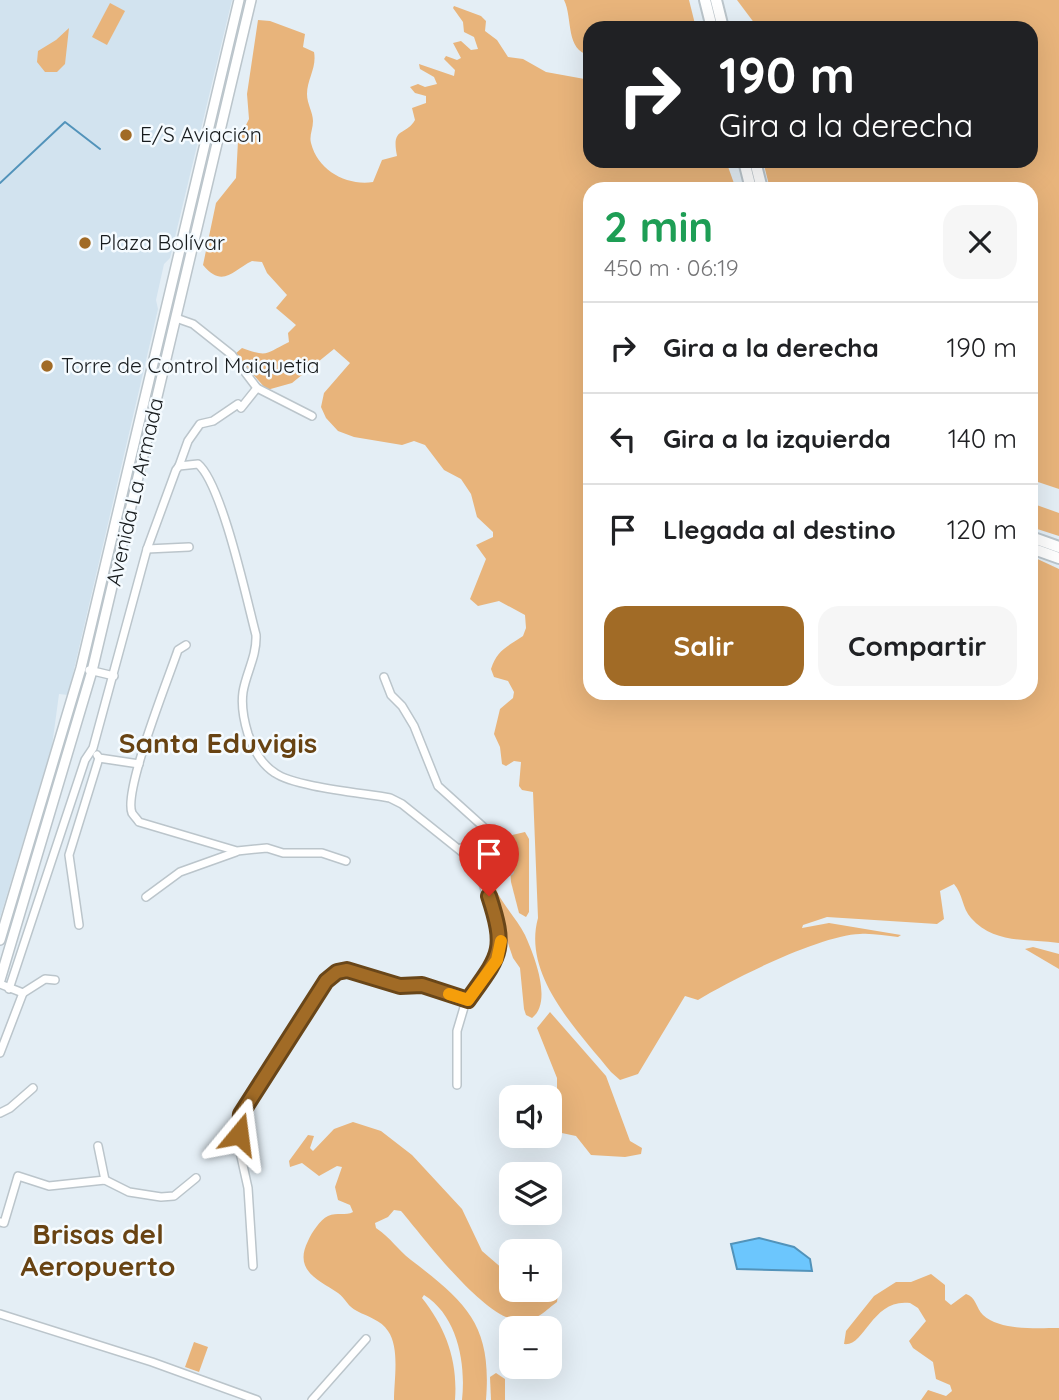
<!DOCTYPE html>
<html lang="es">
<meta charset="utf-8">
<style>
:root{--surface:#fff;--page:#f6f6f6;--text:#202124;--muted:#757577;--line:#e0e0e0;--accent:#a16b26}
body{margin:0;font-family:Quicksand,sans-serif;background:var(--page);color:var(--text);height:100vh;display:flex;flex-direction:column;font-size:26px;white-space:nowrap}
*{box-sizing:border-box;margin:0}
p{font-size:23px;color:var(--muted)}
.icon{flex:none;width:38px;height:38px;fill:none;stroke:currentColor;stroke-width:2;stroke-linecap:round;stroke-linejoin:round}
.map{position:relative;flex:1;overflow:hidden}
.panel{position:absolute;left:583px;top:182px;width:455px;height:518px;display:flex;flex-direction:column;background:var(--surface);border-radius:21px;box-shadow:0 7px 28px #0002}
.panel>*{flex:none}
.top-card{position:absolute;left:583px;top:21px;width:455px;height:147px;border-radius:21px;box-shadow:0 7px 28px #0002;background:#202124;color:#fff;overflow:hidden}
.buttons{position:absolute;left:499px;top:1085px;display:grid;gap:14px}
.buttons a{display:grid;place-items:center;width:63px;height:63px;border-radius:14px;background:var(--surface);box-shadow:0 7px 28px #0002;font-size:35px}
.pin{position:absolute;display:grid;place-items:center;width:60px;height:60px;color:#fff;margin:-72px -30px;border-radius:50% 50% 50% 0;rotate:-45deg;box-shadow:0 0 7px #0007}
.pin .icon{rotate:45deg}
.me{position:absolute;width:77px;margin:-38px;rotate:16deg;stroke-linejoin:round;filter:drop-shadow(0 0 5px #0008)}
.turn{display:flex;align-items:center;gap:24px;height:147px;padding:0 21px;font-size:32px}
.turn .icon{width:91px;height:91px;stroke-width:2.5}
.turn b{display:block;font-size:49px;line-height:60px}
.round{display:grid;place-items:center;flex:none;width:74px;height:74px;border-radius:21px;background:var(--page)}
.summary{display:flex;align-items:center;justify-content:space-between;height:119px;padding:0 21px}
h1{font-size:42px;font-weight:800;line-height:52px;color:#1e9e55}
.primary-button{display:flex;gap:14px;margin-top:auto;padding:14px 21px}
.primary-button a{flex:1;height:80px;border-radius:21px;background:var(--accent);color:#fff;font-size:28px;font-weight:800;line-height:80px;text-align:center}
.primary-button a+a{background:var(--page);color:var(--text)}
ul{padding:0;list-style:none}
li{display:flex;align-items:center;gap:21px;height:91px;padding:0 21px;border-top:2px solid var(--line)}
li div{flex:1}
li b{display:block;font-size:26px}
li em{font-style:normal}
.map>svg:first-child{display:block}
.built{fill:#d2e3ef}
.green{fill:#e8b47b}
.water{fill:#6cc6fd;stroke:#5293ba;stroke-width:2}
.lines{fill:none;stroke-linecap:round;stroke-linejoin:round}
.stream{stroke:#5293ba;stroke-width:2}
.minor-casing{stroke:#bbc5cb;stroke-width:10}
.major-casing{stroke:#bbc5cb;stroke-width:12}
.highway-casing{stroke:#bbc5cb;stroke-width:14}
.minor{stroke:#fff;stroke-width:7}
.major{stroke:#fff;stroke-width:9}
.highway{stroke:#fff;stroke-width:10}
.route-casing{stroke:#694619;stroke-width:18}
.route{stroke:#a16b26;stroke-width:12}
.slow{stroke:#f59e0b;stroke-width:12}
.poi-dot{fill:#a16b26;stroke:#f5fbff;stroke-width:2.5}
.labels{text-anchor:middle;stroke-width:5;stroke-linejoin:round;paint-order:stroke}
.poi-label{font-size:21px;fill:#171b1d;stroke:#f5fbff;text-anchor:start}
.street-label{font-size:21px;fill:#171b1d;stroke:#f5fbff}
.district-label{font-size:28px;font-weight:bold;fill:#684313;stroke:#f5fbff}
</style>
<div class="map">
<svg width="1059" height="1400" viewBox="0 0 1059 1400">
<rect width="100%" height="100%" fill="#e4eef5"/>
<polygon class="built" points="0,0 232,0 170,258 164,264 156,300 158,309 68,695 59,694 52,746 0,918"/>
<g class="green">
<path d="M564,0H689L696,28H590V55C565,51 573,18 564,0Z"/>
<polygon points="737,0 1059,0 1059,489 1038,482 1031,485 1031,189 770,189 763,161 1031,161 1031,28 758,28"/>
<polygon points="110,3 125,11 107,45 92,37"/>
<path d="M454,6L481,16L486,21L485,31L497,40L508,57L523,59L546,72L590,80V161H726L736,189H590V693H1031V556L1059,569V943C1028,938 995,945 971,918C962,908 963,894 954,884L940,891L944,919L937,924L827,917L803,925L802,928L829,923L901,935L898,937C886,936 872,933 860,934C821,935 732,979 698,1000L685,996L638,1074L620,1080L611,1072C578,1031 522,976 538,918L533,792L522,790L519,786L521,762L514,761L506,766L502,764L500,747L494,734L500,709L513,698L514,692L508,681L494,677L491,669C497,650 507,647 523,636L526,628L525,615L499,601L478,606L470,599L486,559L476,545L493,537V532L477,517L471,494L461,479L444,470L425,445L414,441L402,445L354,437L338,431L326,418L321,407L324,393L350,363L334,349L292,383L267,390L235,354L242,348C269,358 266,353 289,342L288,333L296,325L276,308L287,295L267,273L262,262L252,261C233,270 223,289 203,265L216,203L236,178L238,141L249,119L247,94L258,20L270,21L305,34L303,47L314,52C317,68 307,79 307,94C307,104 313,112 313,121C313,129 309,136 311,143C318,171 347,186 373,182L382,160L397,156C391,126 405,137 415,120L412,108L426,103V96L415,93L410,87L418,84L425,87L437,84L434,77L420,69L419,64L454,76L455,70L444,59L446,56L457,60L461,58L453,43L461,41L471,50L478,49L474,37L464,32L463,22L453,8Z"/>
<polygon points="69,28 65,64 57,72 45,72 37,62 38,51 56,40"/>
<polygon points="1031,503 1059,513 1059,536 1031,527"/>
<polygon points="525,832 529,839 529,912 526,917 519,913 511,882 508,836"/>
<path d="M479,857C494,864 492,880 498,894C506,908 518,921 525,935C534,955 553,1002 532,1018L526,1015L524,1009L520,968L513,958Z"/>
<polygon points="1033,947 1059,954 1059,969 1025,949"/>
<polygon points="550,1012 606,1076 630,1141 642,1148 641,1154 625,1157 591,1155 576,1136 557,1132 557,1078 537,1028"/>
<path d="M353,1122L381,1131L412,1155L462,1209L482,1251L511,1276V1290H550V1286L558,1294L557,1302C546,1310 536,1322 520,1321C484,1319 425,1239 401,1211L394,1210L388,1217L375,1223L376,1228C392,1239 396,1248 411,1260C467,1303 492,1325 486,1400H462C466,1364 458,1316 424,1295L422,1298C446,1328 458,1361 455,1400H394C394,1380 400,1348 388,1331C381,1320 368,1317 357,1311C348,1307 346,1299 338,1293C319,1280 293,1271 308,1241C312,1232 320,1220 328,1216C337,1212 346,1216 353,1212L350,1205L338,1200L335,1187L342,1167L337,1166L319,1176L302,1163L290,1167L289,1161L308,1135L314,1136L310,1148L313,1151L334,1129Z"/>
<path d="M931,1274L945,1285V1300L951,1305L966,1294C976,1297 976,1308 983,1315C1000,1331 1037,1328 1059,1328V1400H921L928,1390L946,1396L952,1391L950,1385L936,1379L933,1362L913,1348L909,1341L926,1321L918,1308L910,1303C872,1298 865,1347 844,1344L846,1331L874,1296L896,1282H911Z"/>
<polygon points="194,1342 208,1347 199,1372 185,1367"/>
<polygon points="496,1373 505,1379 505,1400 491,1400 490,1377"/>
</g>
<polygon class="water" points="759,1238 794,1247 810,1259 812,1271 737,1269 731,1244"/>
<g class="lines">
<polyline class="stream" points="0,183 65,122 100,149"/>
<g class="minor-casing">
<g id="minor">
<polyline points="176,318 193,324 232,355 257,388 312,416"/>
<polyline points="179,466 188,441 200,424 213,421 238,404 241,408 257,388"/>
<polyline points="147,549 189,547"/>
<path d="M186,645L178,650C169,677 123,791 132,813C134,816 137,819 139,822L237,851L267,848L283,853H322L346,861"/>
<polyline points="89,670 114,676"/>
<path d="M384,677L391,695L402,706L414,726L438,786L499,841L507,852L509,871L500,873C491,857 481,847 461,848"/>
<polyline points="97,755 99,758 139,764"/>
<polyline points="146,897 180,872 236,852"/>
<polyline points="79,925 69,855 99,758"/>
<polyline points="0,984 23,993 45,979 55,980"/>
<path d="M9,989L85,760L93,748L147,549L176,470L179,466L198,464C222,484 247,601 256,635C257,656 246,673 243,692C241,706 244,721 248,734C254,750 261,764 275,773C295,787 363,793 390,798L402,804L477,864L501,941L497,959L465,1004L457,1031V1085"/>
<polyline points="0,1053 23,993"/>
<polyline points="0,1113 10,1108 33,1088"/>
<polyline points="98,1146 105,1180"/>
<polyline points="0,1222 4,1223 18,1176 49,1186 105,1180 129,1192 161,1197 174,1196 196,1178"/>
<polyline points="253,1266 248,1188 240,1152 241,1114 326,981 337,972 347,970 400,986 422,985 468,1000"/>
<polyline points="0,1314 152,1362 257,1400"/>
<polyline points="312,1400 366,1339"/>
</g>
</g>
<g class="major-casing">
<g id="major">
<polyline points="0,940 81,668 239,0"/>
<polyline points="0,980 92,671 251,0"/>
</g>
</g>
<g class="highway-casing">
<g id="highway">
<polyline points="705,0 712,28"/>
<polyline points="716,0 723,28"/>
<polyline points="744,161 751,189"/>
<polyline points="755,161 762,189"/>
<polyline points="1031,537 1059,547"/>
<polyline points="1031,548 1059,558"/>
</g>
</g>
<use href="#minor" class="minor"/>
<use href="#major" class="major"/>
<use href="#highway" class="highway"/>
</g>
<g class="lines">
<g class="route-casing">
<path id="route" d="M239,1134L241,1114L326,981L337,972L347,970L400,986L422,985L468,1000C500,955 507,951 489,896"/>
</g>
<use href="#route" class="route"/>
<polyline class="slow" points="449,994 468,1000 497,960 501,941"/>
</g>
<g class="poi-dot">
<circle cx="126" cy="135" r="7"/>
<circle cx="85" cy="243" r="7"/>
<circle cx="47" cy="366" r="7"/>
</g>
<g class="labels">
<g class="poi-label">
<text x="140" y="142">E/S Aviación</text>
<text x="99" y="250">Plaza Bolívar</text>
<text x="61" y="373">Torre de Control Maiquetia</text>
</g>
<g class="street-label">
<text transform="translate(135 492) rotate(-77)" y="7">Avenida La Armada</text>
</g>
<g class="district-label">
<text x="218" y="753">Santa Eduvigis</text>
<text x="98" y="1244">Brisas del<tspan x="98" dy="32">Aeropuerto</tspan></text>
</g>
</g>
</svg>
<div class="buttons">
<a><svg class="icon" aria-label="sound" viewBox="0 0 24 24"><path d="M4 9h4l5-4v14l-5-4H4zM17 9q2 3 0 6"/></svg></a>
<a><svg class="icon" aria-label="layers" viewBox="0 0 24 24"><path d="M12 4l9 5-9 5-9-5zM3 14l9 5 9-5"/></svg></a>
<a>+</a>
<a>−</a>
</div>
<div class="pin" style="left:489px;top:896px;background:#d93025"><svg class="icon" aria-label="arrive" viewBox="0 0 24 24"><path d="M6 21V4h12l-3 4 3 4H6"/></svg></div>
<svg class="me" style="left:239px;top:1134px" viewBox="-20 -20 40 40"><path d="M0-17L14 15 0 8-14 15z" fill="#a16b26" stroke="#fff" stroke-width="4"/></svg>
<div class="top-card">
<div class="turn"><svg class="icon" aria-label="right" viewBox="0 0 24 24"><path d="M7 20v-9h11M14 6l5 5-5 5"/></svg><div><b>190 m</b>Gira a la derecha</div></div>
</div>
<section class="panel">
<div class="summary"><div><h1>2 min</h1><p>450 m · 06:19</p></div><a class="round"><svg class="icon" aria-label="close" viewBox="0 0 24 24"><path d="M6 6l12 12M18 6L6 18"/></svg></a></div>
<ul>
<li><svg class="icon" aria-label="right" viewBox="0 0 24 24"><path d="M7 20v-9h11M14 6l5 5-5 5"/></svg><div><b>Gira a la derecha</b></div><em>190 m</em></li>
<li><svg class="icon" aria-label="left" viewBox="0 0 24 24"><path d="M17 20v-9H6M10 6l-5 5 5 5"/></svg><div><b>Gira a la izquierda</b></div><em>140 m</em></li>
<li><svg class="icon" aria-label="arrive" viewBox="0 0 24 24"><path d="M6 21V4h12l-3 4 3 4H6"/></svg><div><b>Llegada al destino</b></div><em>120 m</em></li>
</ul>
<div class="primary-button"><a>Salir</a><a>Compartir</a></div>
</section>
</div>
